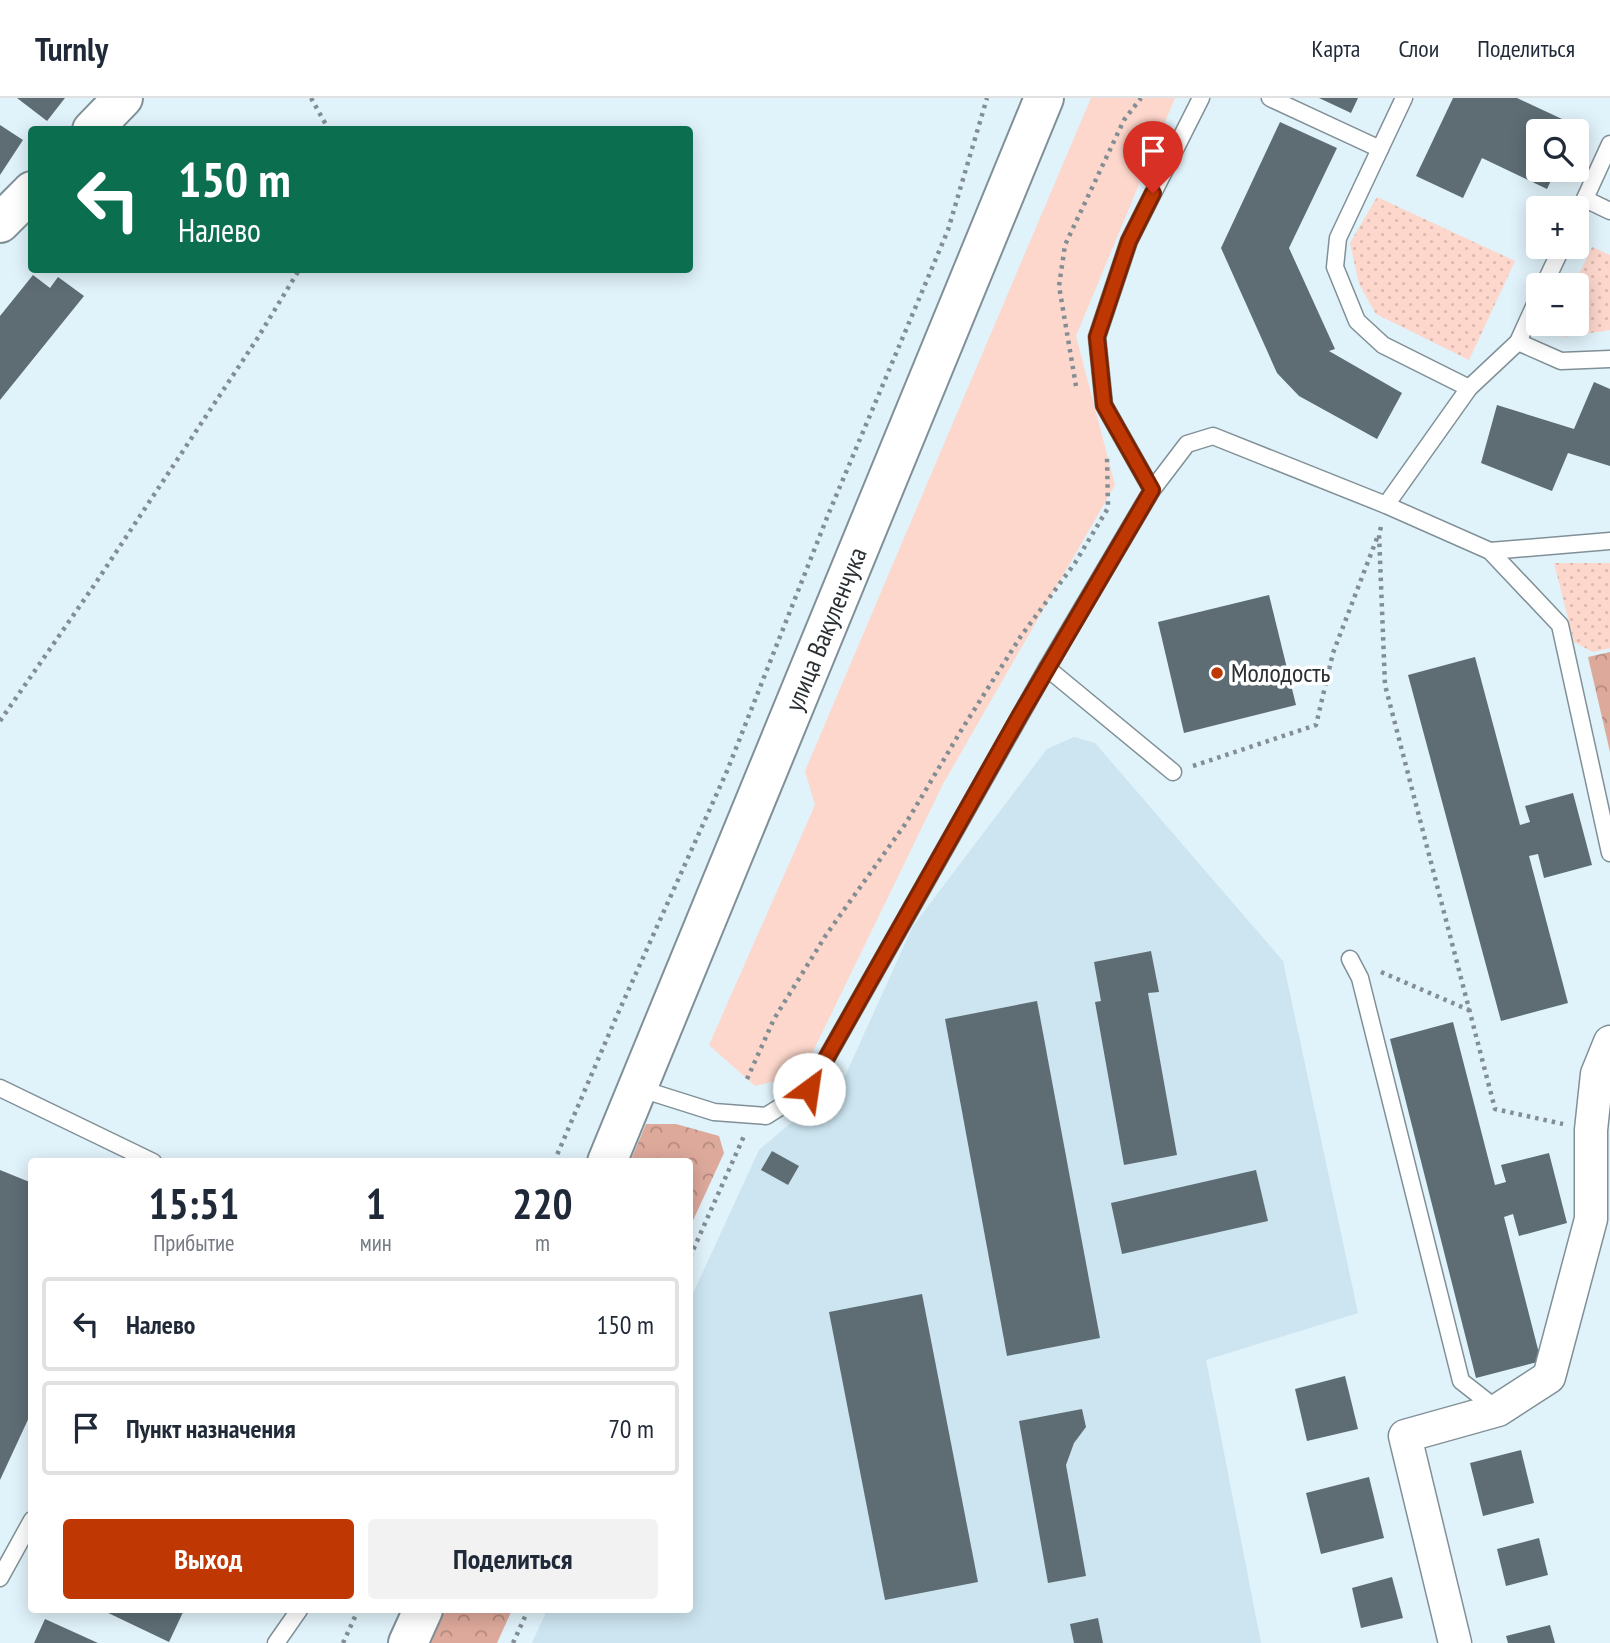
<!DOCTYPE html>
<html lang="ru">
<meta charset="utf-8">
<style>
:root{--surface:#fff;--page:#f2f2f3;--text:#1f2937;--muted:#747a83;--line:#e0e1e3;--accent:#bf3703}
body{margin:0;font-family:"PT Sans Narrow",sans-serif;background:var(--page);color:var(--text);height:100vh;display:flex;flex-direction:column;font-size:26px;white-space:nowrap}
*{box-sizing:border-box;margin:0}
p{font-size:23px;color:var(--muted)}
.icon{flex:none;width:38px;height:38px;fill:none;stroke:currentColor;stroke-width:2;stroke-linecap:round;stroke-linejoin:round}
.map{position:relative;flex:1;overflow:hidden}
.details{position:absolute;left:28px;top:1060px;width:665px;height:455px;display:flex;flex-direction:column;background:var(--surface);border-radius:7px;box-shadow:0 4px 18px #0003}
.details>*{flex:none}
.guide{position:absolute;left:28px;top:28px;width:665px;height:147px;border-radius:7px;box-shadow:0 4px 18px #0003;background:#0b6e4f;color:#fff;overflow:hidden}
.tools{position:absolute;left:1526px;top:21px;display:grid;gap:14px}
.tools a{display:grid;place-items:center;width:63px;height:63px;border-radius:7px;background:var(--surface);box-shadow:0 4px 18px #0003;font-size:35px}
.pin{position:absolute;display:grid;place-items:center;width:60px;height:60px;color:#fff;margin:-72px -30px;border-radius:50% 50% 50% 0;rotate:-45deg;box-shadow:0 0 7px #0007}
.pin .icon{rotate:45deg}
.me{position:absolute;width:77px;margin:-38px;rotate:31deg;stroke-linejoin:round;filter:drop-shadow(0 0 5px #0008)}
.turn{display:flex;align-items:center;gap:24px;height:147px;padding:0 35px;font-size:32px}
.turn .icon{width:91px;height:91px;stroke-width:2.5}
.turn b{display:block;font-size:49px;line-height:60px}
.eta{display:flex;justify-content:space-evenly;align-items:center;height:119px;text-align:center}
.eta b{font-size:42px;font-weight:800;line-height:49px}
.cta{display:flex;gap:14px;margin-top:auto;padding:14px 35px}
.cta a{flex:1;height:80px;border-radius:7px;background:var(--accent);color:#fff;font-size:28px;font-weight:800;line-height:80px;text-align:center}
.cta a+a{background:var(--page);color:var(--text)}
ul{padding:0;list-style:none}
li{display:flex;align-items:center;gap:21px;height:94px;margin:0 14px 10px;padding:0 21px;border:4px solid var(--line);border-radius:7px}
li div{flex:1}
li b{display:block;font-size:26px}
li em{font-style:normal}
header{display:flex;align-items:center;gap:42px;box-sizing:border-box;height:98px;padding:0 35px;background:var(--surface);border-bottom:2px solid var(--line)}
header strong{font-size:33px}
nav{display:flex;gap:38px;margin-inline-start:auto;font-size:24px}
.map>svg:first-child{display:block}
.built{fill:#cce5f0}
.green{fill:#fdd7cc}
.forest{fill:url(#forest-crowns)}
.park{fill:url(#park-dots)}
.building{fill:#5e6d74}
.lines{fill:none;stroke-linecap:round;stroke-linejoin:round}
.lane-casing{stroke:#809097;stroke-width:19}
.street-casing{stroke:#809097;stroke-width:35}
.secondary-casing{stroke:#809097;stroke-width:42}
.primary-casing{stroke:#809097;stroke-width:42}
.path{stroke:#828e94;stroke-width:4.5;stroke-dasharray:3.5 5;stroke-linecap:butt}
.lane{stroke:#fff;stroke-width:16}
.street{stroke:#fff;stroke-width:32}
.secondary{stroke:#fff;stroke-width:38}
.primary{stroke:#fff;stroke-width:38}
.route-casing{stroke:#7c2402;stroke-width:18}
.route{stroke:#bf3703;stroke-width:12}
.poi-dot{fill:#bf3703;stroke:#fff;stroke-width:2.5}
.labels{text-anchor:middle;stroke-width:7;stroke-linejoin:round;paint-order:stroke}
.street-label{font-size:26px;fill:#292f32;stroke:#fff}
.poi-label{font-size:26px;fill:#292f32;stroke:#fff;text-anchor:start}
</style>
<header>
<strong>Turnly</strong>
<nav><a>Карта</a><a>Слои</a><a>Поделиться</a></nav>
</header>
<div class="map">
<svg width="1610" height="1545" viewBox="0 0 1610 1545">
<defs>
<pattern id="forest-crowns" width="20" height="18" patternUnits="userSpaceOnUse" patternTransform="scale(1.75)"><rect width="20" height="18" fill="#dda99b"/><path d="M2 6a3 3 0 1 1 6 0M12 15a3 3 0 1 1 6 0" fill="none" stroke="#b38a7f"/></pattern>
<pattern id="park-dots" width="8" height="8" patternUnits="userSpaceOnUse" patternTransform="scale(1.75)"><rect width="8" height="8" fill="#fdd7cc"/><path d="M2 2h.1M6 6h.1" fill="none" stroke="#d9b9b0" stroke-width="1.8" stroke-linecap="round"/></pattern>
</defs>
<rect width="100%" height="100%" fill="#e0f2fa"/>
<polygon class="built" points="1074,639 1095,645 1283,863 1358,1215 1206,1262 1261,1545 532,1545 547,1512 690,1512 690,1202 759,1052 792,1024 836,998 913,828 1047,651"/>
<polygon class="green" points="1091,0 1175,0 1076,238 1115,387 943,686 802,976 755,988 709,947 815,707 805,673"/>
<g class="forest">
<polygon points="1610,554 1610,654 1588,559"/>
<polygon points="646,1026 676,1026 719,1038 724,1055 690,1129 690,1064 630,1064"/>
<polygon points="443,1512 512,1512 497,1545 429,1545"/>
</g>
<g class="park">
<polygon points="1377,99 1515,163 1469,262 1376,216 1359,186 1350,145"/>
<polygon points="1592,149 1610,157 1610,232 1564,239 1560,226 1577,226 1577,187 1574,187"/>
<polygon points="1554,465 1610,465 1610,550 1593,554 1574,544"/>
</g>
<g class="building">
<polygon points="17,0 65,0 47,23"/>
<polygon points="1319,0 1358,0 1351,15"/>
<polygon points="1453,0 1517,0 1577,28 1574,33 1538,33 1538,72 1556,72 1547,91 1482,60 1463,100 1416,78"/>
<polygon points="1280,24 1337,50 1289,150 1335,251 1329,253 1402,295 1377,341 1299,298 1277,275 1221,150"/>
<polygon points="0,27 23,42 0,77"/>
<polygon points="33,177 50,190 58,179 84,198 0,302 0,218"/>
<polygon points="1594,284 1610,291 1610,368 1568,355 1552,393 1481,365 1497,307 1574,331"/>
<polygon points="1269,497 1296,607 1184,635 1158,524"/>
<polygon points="1475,559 1520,727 1530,724 1525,708 1573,695 1592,767 1544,780 1538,756 1529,758 1568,905 1501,923 1408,577"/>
<polygon points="1151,853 1159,894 1148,895 1177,1057 1124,1067 1095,904 1101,903 1094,864"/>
<polygon points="1037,903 1100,1240 1007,1258 945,921"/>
<polygon points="1453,924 1495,1087 1506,1084 1501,1067 1549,1055 1567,1125 1519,1138 1513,1116 1504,1119 1541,1263 1476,1280 1390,941"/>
<polygon points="772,1053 799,1068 788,1087 761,1072"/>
<polygon points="0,1072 32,1085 32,1313 0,1382"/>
<polygon points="1256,1072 1268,1123 1122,1156 1111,1105"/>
<polygon points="922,1196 978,1484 885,1502 829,1214"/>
<polygon points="1345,1278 1358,1331 1307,1343 1295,1291"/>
<polygon points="1082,1311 1086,1329 1074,1345 1066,1367 1086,1478 1048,1485 1019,1323"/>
<polygon points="1521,1352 1534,1405 1483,1418 1470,1365"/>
<polygon points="1369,1379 1384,1440 1321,1456 1306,1395"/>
<polygon points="1539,1440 1548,1477 1506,1488 1497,1451"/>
<polygon points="1392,1479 1403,1520 1361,1530 1352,1490"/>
<polygon points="102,1512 184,1512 169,1544"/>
<polygon points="1098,1520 1103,1545 1074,1545 1070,1526"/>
<polygon points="45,1521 98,1545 34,1545"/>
<polygon points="1550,1527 1555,1545 1508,1545 1506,1538"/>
</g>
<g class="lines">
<g class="lane-casing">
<g id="lane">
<polyline points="1270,0 1380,51"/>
<polyline points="1404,0 1338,140 1335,169 1357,223 1383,247 1469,290"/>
<polyline points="1585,101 1610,113"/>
<polyline points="1577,118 1610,46"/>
<polyline points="1544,187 1562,149"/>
<polyline points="1518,244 1561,263 1610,261"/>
<polyline points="1152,392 1104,307 1097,239 1129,143 1201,0"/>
<polyline points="1386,407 1469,290 1518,244 1538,200"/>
<polyline points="1490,453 1610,443"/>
<polyline points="1047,570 1173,674"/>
<polyline points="1350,861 1360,880 1461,1283 1498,1312"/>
<polyline points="0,990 153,1064"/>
<polyline points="638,990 714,1014 766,1018 809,991 1047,570 1152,392 1187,346 1213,338 1386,407 1490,453 1560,527 1610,755"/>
<polyline points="0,1480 32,1422"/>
<polyline points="276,1545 299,1512"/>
</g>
</g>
<g class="street-casing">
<polyline id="street" points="1455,1545 1405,1338 1498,1312 1549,1279 1591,1121 1591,1032 1597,976 1610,944"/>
</g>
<g class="secondary-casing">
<g id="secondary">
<polyline points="92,32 123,0"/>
<polyline points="0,125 32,93"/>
</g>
</g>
<g class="primary-casing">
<g id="primary">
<path id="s1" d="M607,1064L1044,0"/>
<polyline points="408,1545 423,1512"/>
</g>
</g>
<g class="path">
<polyline points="311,0 329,32"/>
<polyline points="1076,288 1059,188 1065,147 1124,22 1141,0"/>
<polyline points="1381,429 1379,436 1385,587 1495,1011 1563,1026"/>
<polyline points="0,623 95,486 257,241 299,172"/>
<polyline points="1193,668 1316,627 1333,555 1377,440"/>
<polyline points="1381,874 1469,912"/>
<polyline points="747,981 774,921 826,837 906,725 962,631 1021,538 1075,465 1108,410 1107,359"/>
<polyline points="554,1064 615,922 727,673 828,417 948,132 987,0"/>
<polyline points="690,1159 744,1038"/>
<polyline points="343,1545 358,1512"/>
<polyline points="513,1545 528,1512"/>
</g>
<use href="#lane" class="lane"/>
<use href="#street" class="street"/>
<use href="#secondary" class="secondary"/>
<use href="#primary" class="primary"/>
</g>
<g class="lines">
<g class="route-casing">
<polyline id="route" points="809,991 1020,617 1152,392 1104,307 1097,239 1129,143 1153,95"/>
</g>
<use href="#route" class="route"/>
</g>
<circle class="poi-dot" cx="1217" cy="575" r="7"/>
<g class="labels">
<g class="street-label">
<text dy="9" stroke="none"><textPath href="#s1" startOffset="576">улица Вакуленчука</textPath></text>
</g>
<g class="poi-label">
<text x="1231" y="584">Молодость</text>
</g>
</g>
</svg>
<div class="tools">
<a><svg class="icon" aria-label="search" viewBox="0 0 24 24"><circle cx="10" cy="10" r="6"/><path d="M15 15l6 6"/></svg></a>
<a>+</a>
<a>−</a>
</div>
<div class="pin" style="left:1153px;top:95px;background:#d93025"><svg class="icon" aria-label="arrive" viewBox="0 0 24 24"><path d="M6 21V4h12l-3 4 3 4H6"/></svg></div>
<svg class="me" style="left:809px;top:991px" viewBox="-20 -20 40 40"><circle r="19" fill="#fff"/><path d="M0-13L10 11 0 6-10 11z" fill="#bf3703"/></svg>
<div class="guide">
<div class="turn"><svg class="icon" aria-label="left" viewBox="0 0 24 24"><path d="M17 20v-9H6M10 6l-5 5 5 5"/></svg><div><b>150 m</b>Налево</div></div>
</div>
<section class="details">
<div class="eta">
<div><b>15:51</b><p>Прибытие</p></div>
<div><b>1</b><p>мин</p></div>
<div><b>220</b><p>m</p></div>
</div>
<ul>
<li><svg class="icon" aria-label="left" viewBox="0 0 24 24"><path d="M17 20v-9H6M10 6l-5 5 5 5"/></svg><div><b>Налево</b></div><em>150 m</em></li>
<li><svg class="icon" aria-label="arrive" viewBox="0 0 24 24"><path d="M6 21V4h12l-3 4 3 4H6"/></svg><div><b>Пункт назначения</b></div><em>70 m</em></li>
</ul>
<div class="cta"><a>Выход</a><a>Поделиться</a></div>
</section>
</div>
